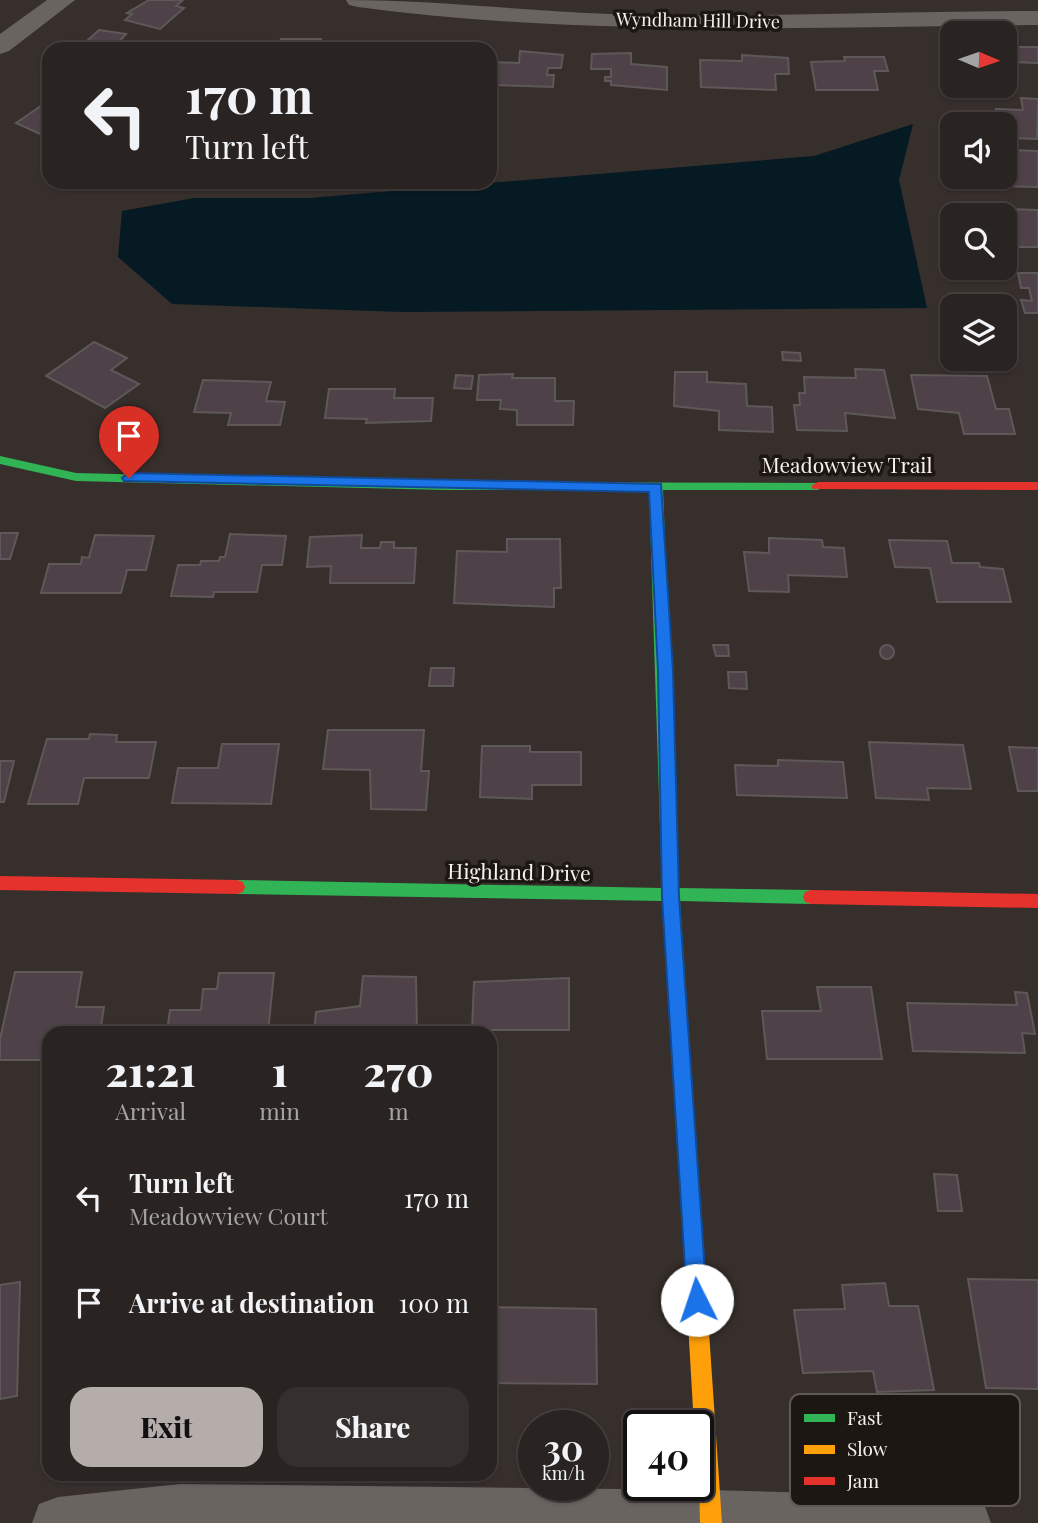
<!DOCTYPE html>
<style>
:root{--surface:#292321;--page:#352f2e;--text:#f1f3f6;--muted:#a5a4a5;--line:#45403f;--accent:#b5ada9}
body{margin:0;font-family:"Playfair Display",serif;background:var(--page);color:var(--text);height:100vh;display:flex;flex-direction:column;font-size:26px;white-space:nowrap}
*{box-sizing:border-box;margin:0}
p{font-size:23px;color:var(--muted)}
.icon{flex:none;width:38px;height:38px;fill:none;stroke:currentColor;stroke-width:2;stroke-linecap:round;stroke-linejoin:round}
.map{position:relative;flex:1;overflow:hidden}
.sheet{position:absolute;left:42px;top:1026px;width:455px;height:455px;display:flex;flex-direction:column;background:var(--surface);border-radius:21px;box-shadow:0 2px 5px #0004,0 0 0 2px var(--line)}
.sheet>*{flex:none}
.guide{position:absolute;left:42px;top:42px;width:455px;height:147px;border-radius:21px;box-shadow:0 2px 5px #0004,0 0 0 2px var(--line);background:#292321;color:var(--text);overflow:hidden}
.needle{width:46px;rotate:92deg}
.buttons{position:absolute;left:940px;top:21px;display:grid;gap:14px}
.buttons a{display:grid;place-items:center;width:77px;height:77px;border-radius:14px;background:var(--surface);box-shadow:0 2px 5px #0004,0 0 0 2px var(--line);font-size:35px}
.speed{position:absolute;left:518px;top:1410px;display:flex;gap:14px;font-size:35px;font-weight:700;text-align:center}
.speed>*{display:grid;place-content:center;width:91px;height:91px;border-radius:50%;background:var(--surface);box-shadow:0 2px 5px #0004,0 0 0 2px var(--line);line-height:1}
.speed small{font-size:18px;font-weight:400}
.speed .limit{border:4px solid #111;border-radius:10px;background:#fff;color:#111}
.pin{position:absolute;display:grid;place-items:center;width:60px;height:60px;color:#fff;margin:-72px -30px;border-radius:50% 50% 50% 0;rotate:-45deg;box-shadow:0 0 7px #0007}
.pin .icon{rotate:45deg}
.me{position:absolute;width:77px;margin:-38px;rotate:356deg;stroke-linejoin:round;filter:drop-shadow(0 0 5px #0008)}
.turn{display:flex;align-items:center;gap:24px;height:147px;padding:0 28px;font-size:32px}
.turn .icon{width:91px;height:91px;stroke-width:2.5}
.turn b{display:block;font-size:49px;line-height:60px}
.eta{display:flex;justify-content:space-evenly;align-items:center;height:119px;text-align:center}
.eta b{font-size:42px;font-weight:800;line-height:49px}
.button{display:flex;gap:14px;margin-top:auto;padding:14px 28px}
.button a{flex:1;height:80px;border-radius:21px;background:var(--accent);color:#111;font-size:28px;font-weight:800;line-height:80px;text-align:center}
.button a+a{background:var(--page);color:var(--text)}
ul{padding:0;list-style:none}
li{display:flex;align-items:center;gap:21px;height:105px;padding:0 28px}
li div{flex:1}
li b{display:block;font-size:26px}
li em{font-style:normal}
.map>svg:first-child{display:block}
.water{fill:#051a22}
.building{fill:#4f4148;stroke:#5e5858;stroke-width:2}
.lines{fill:none;stroke-linecap:round;stroke-linejoin:round}
.street{fill:#6a6461;fill-rule:evenodd}
.fast{fill:#30b455;fill-rule:evenodd}
.slow{fill:#ff9f0a;fill-rule:evenodd}
.jam{fill:#e5322d;fill-rule:evenodd}
.route{fill:#1a73e8;stroke:#114b97;stroke-width:2}
.labels{text-anchor:middle;stroke-width:7;stroke-linejoin:round;paint-order:stroke}
.far-street-label{font-size:18px;fill:#f9f1ec;stroke:#1d1714}
.street-label{font-size:21px;fill:#f9f1ec;stroke:#1d1714}
.key{fill:#1d1714;stroke:#5f5855;stroke-width:2}
.key-label{font-size:19px;fill:#f9f1ec}
</style>
<div class="map">
<svg width="1038" height="1523" viewBox="0 0 1038 1523">
<rect width="100%" height="100%" fill="#372f2c"/>
<polygon class="water" points="913,124 899,180 927,308 402,312 172,304 118,257 122,211 194,198 309,198 814,156"/>
<g class="building">
<polygon points="149,0 183,0 176,6 184,8 160,29 125,20 132,14 127,13"/>
<polygon points="99,30 126,34 116,45 132,47 78,49"/>
<polygon points="281,39 321,39 319,46 333,46 334,41 363,42 362,49 278,49"/>
<polygon points="389,43 429,44 428,46 451,47 388,49"/>
<polygon points="1004,47 1038,47 1038,63 1012,62 1017,80 1004,80"/>
<polygon points="520,51 563,55 561,68 548,68 547,75 554,75 553,87 491,85 494,62 519,63"/>
<polygon points="631,53 631,64 667,67 667,90 611,85 611,81 605,81 605,77 611,77 611,69 591,69 592,54"/>
<polygon points="742,55 788,58 789,74 775,74 776,90 701,87 700,60 742,61"/>
<polygon points="844,57 884,57 888,71 874,71 878,90 816,90 811,62 845,61"/>
<polygon points="1021,98 1038,99 1037,139 1004,138 1004,124 984,124 999,123 996,109 1023,110"/>
<polygon points="44,104 49,107 49,138 16,123"/>
<polygon points="1004,150 1038,151 1038,187 998,186 995,177 1004,177"/>
<polygon points="1005,209 1038,210 1038,247 1013,247"/>
<polygon points="1018,273 1038,273 1038,313 1025,313 1021,300 1032,301 1029,288 1021,288"/>
<polygon points="94,342 127,358 111,370 139,384 105,408 46,376"/>
<polygon points="782,352 800,353 801,361 783,360"/>
<polygon points="855,369 884,370 895,418 845,413 847,431 797,430 794,405 800,405 799,393 805,393 804,377 856,378"/>
<polygon points="675,372 707,372 707,382 746,384 747,406 772,407 773,432 719,430 719,411 674,406"/>
<polygon points="513,374 512,378 555,378 555,401 574,401 573,425 517,425 517,410 500,409 501,400 477,400 479,375"/>
<polygon points="456,375 473,376 471,389 454,388"/>
<polygon points="911,375 987,376 996,409 1009,409 1015,434 964,434 959,413 918,409"/>
<polygon points="203,380 271,382 266,401 285,402 280,425 228,425 231,413 194,412"/>
<polygon points="329,389 395,389 394,398 433,398 431,421 366,423 367,419 325,418"/>
<polygon points="0,533 18,533 10,559 0,559"/>
<polygon points="230,534 286,536 282,565 262,565 257,592 214,592 213,597 171,596 178,565 200,565 201,561 219,561 220,557 225,557"/>
<polygon points="95,535 154,536 146,570 127,570 121,593 41,593 49,564 81,564 82,557 89,558"/>
<polygon points="362,535 361,548 380,548 381,542 394,542 394,548 416,548 414,583 330,583 331,566 307,567 310,537"/>
<polygon points="769,538 822,540 823,547 844,548 847,577 788,575 789,592 749,591 744,552 769,553"/>
<polygon points="507,539 560,539 561,588 554,588 554,607 454,603 457,551 507,552"/>
<polygon points="889,540 947,541 952,563 979,563 980,567 1003,569 1011,602 937,602 930,568 895,567"/>
<circle cx="887" cy="652" r="7"/>
<polygon points="713,645 728,645 729,656 716,656"/>
<polygon points="431,668 454,668 453,686 429,686"/>
<polygon points="728,672 746,672 747,689 729,688"/>
<polygon points="328,730 424,730 421,771 429,771 426,810 371,809 370,770 323,769"/>
<polygon points="90,734 117,735 116,742 156,742 149,778 84,778 78,804 28,804 47,739 89,739"/>
<polygon points="869,742 963,745 971,789 927,788 929,800 876,798"/>
<polygon points="222,744 279,744 271,804 172,803 178,768 218,768"/>
<polygon points="482,746 530,746 530,752 581,752 581,785 532,785 532,799 480,797"/>
<polygon points="1009,747 1038,748 1038,791 1018,791"/>
<polygon points="778,760 843,762 847,798 737,795 735,765 778,766"/>
<polygon points="0,761 14,761 4,802 0,802"/>
<polygon points="15,972 82,972 76,1007 104,1007 100,1032 49,1032 49,1060 0,1060 0,1039"/>
<polygon points="219,973 274,973 268,1032 167,1032 170,1010 201,1010 203,989 217,989"/>
<polygon points="363,976 416,977 417,1032 314,1032 316,1012 360,1006"/>
<polygon points="569,978 569,1030 472,1030 474,982"/>
<polygon points="817,987 871,987 882,1059 767,1059 762,1011 821,1011"/>
<polygon points="1015,992 1027,993 1035,1034 1022,1033 1025,1053 913,1051 907,1003 1017,1005"/>
<polygon points="934,1174 957,1175 962,1211 938,1211"/>
<polygon points="968,1279 1038,1280 1038,1389 986,1388"/>
<polygon points="20,1282 17,1396 0,1399 0,1285"/>
<polygon points="885,1283 889,1306 918,1306 934,1390 877,1392 873,1371 803,1373 794,1310 845,1309 842,1285"/>
<polygon points="490,1307 596,1309 597,1384 490,1383"/>
</g>
<g class="lines">
<g class="street">
<polygon points="47,0 75,0 9,51 0,54 0,34"/>
<path d="M346,0C435,0 523,11 612,14C754,18 896,11 1038,11V25C810,27 584,37 358,7L349,5Z"/>
<polygon points="180,1484 711,1490 965,1497 984,1504 991,1523 32,1523 39,1504 58,1497"/>
</g>
<polygon class="fast" points="0,456 76,473 446,482 823,483 825,486 818,490 663,490 679,888 811,890 817,892 819,897 817,902 811,904 680,901 692,1082 689,1088 683,1090 677,1088 674,1082 663,901 237,894 231,892 229,887 231,882 237,880 662,888 649,490 446,490 76,481 0,464"/>
<polygon class="slow" points="683,1074 689,1076 692,1082 722,1523 700,1523 698,1426 694,1426 674,1082 677,1076"/>
<g class="jam">
<polygon points="818,482 1038,482 1038,490 813,489 811,486"/>
<polygon points="0,876 237,880 243,882 245,887 243,892 237,894 0,890"/>
<polygon points="811,890 1038,894 1038,908 811,904 805,902 803,897 805,892"/>
</g>
</g>
<polygon class="route" points="129,473 661,484 673,671 679,897 707,1300 704,1307 697,1310 690,1307 687,1300 662,897 658,671 649,492 124,481 122,478"/>
<g class="labels">
<g class="far-street-label">
<text transform="translate(698 21) rotate(1)" y="6">Wyndham Hill Drive</text>
</g>
<g class="street-label">
<text x="847" y="473">Meadowview Trail</text>
<text transform="translate(519 873) rotate(1)" y="7">Highland Drive</text>
</g>
</g>
<rect x="790" y="1394" width="230" height="112" rx="10" class="key"/>
<rect x="804" y="1414" width="31" height="8" fill="#30b455"/>
<rect x="804" y="1445" width="31" height="9" fill="#ff9f0a"/>
<rect x="804" y="1477" width="31" height="8" fill="#e5322d"/>
<g class="key-label">
<text x="847" y="1425">Fast</text>
<text x="847" y="1456">Slow</text>
<text x="847" y="1488">Jam</text>
</g>
</svg>
<div class="buttons">
<a><svg class="needle" viewBox="-14 -14 28 28"><path d="M0-13l5 13h-10z" fill="#e53935"/><path d="M0 13l5-13h-10z" fill="#a5a4a5"/></svg></a>
<a><svg class="icon" aria-label="sound" viewBox="0 0 24 24"><path d="M4 9h4l5-4v14l-5-4H4zM17 9q2 3 0 6"/></svg></a>
<a><svg class="icon" aria-label="search" viewBox="0 0 24 24"><circle cx="10" cy="10" r="6"/><path d="M15 15l6 6"/></svg></a>
<a><svg class="icon" aria-label="layers" viewBox="0 0 24 24"><path d="M12 4l9 5-9 5-9-5zM3 14l9 5 9-5"/></svg></a>
</div>
<div class="speed"><div>30<small>km/h</small></div><div class="limit">40</div></div>
<div class="pin" style="left:129px;top:478px;background:#d93025"><svg class="icon" aria-label="arrive" viewBox="0 0 24 24"><path d="M6 21V4h12l-3 4 3 4H6"/></svg></div>
<svg class="me" style="left:697px;top:1300px" viewBox="-20 -20 40 40"><circle r="19" fill="#fff"/><path d="M0-13L10 11 0 6-10 11z" fill="#1a73e8"/></svg>
<div class="guide">
<div class="turn"><svg class="icon" aria-label="left" viewBox="0 0 24 24"><path d="M17 20v-9H6M10 6l-5 5 5 5"/></svg><div><b>170 m</b>Turn left</div></div>
</div>
<section class="sheet">
<div class="eta">
<div><b>21:21</b><p>Arrival</p></div>
<div><b>1</b><p>min</p></div>
<div><b>270</b><p>m</p></div>
</div>
<ul>
<li><svg class="icon" aria-label="left" viewBox="0 0 24 24"><path d="M17 20v-9H6M10 6l-5 5 5 5"/></svg><div><b>Turn left</b><p>Meadowview Court</p></div><em>170 m</em></li>
<li><svg class="icon" aria-label="arrive" viewBox="0 0 24 24"><path d="M6 21V4h12l-3 4 3 4H6"/></svg><div><b>Arrive at destination</b></div><em>100 m</em></li>
</ul>
<div class="button"><a>Exit</a><a>Share</a></div>
</section>
</div>
